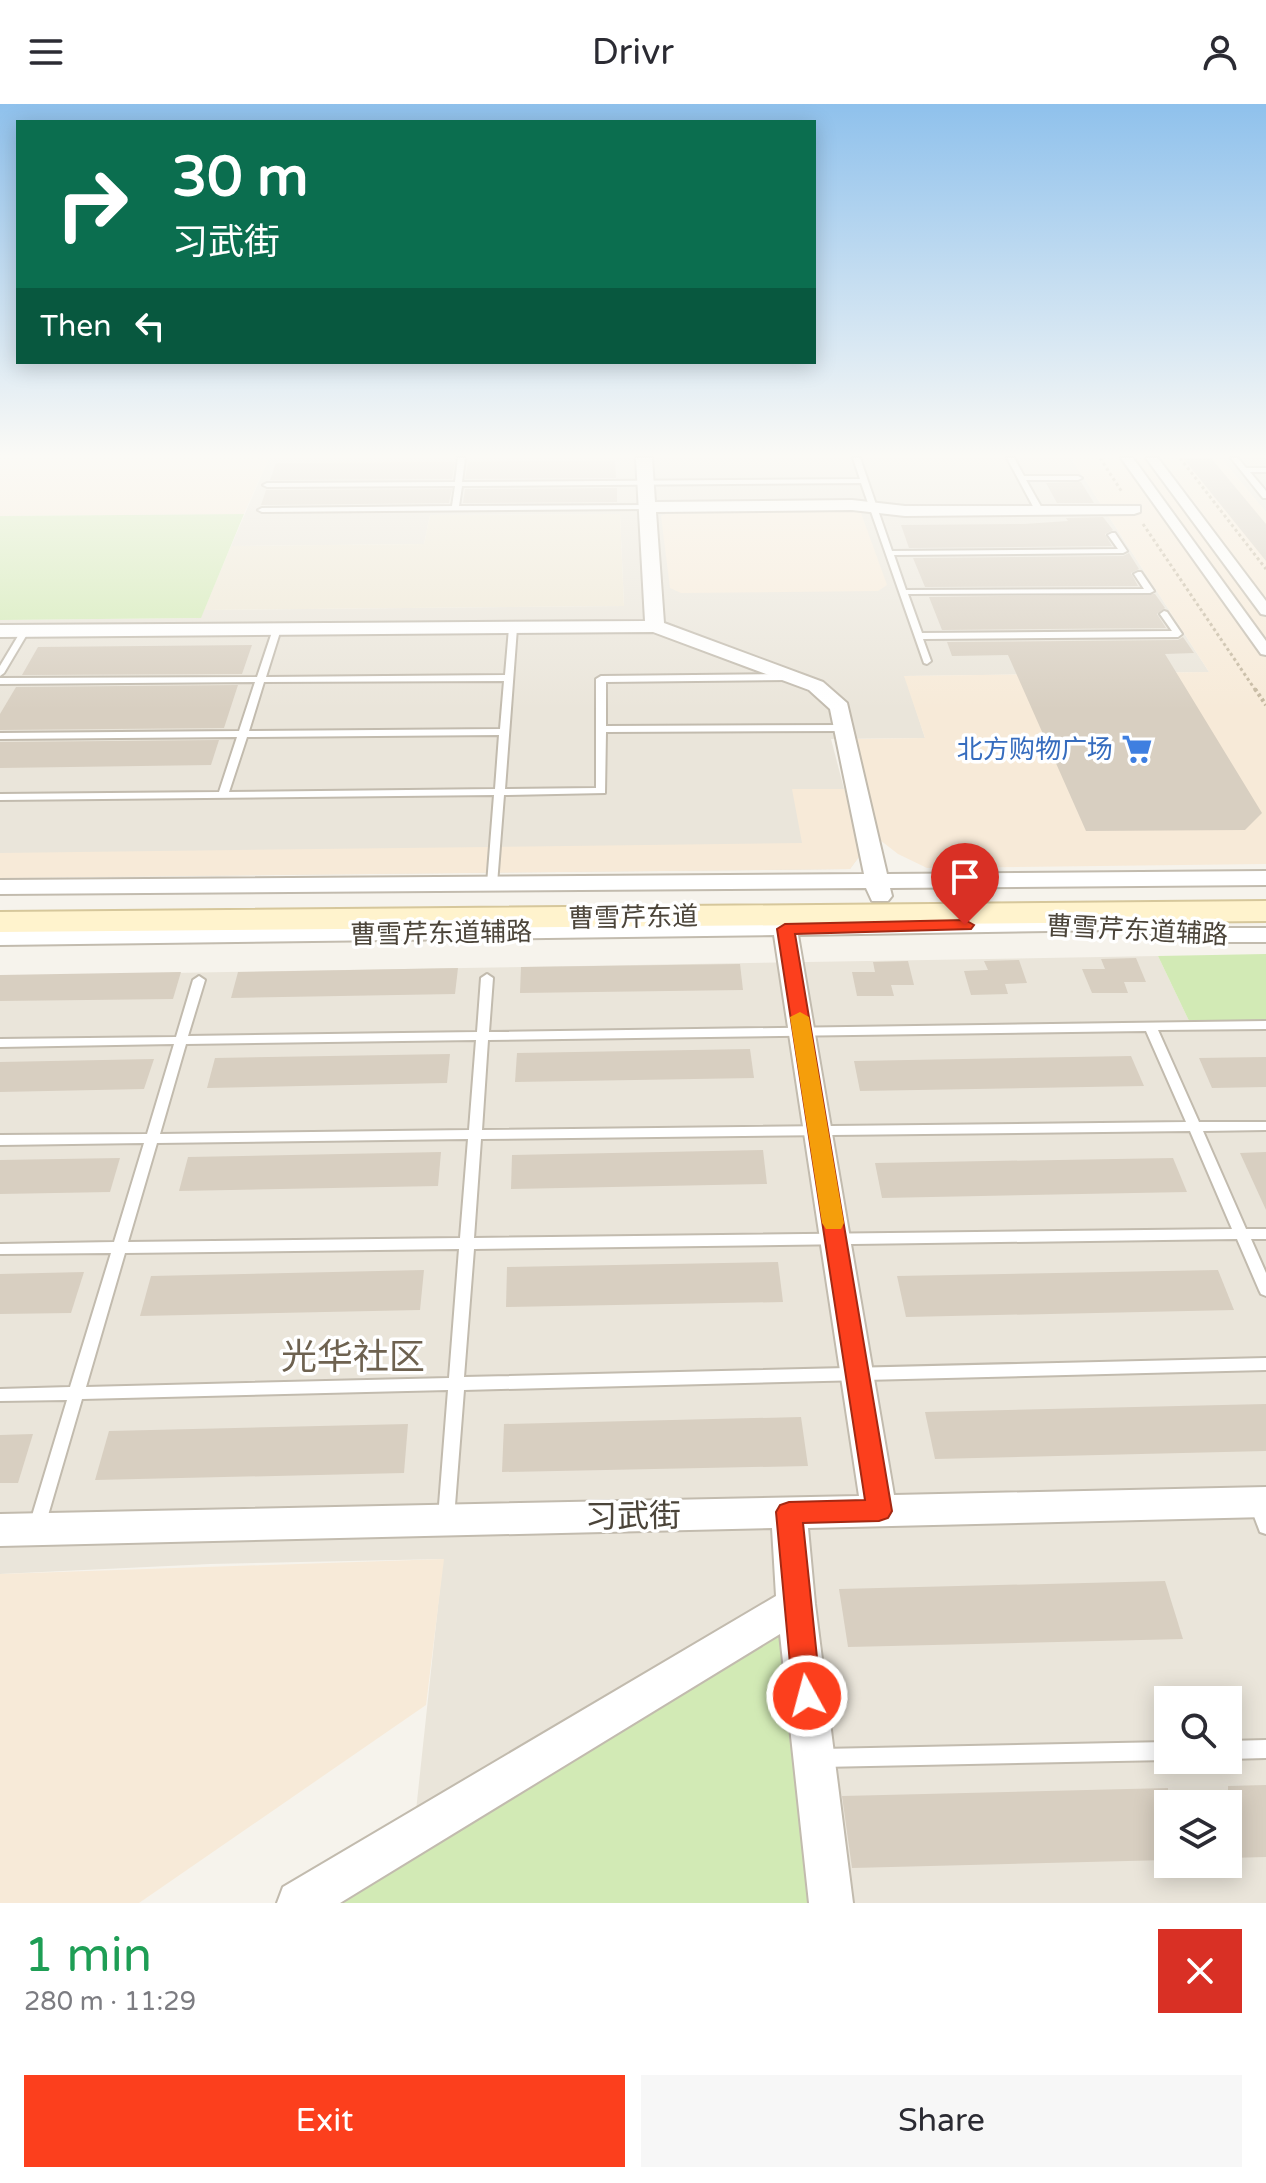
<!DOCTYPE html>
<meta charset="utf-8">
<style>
:root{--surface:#fff;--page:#f7f7f7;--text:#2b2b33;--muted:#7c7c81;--accent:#fc3f1d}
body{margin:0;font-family:"Varela Round","Noto Sans SC",sans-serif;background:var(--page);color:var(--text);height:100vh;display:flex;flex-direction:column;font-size:30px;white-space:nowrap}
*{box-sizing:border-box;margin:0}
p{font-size:26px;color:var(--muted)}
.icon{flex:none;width:44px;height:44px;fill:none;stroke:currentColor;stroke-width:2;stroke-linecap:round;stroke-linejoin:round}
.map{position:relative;height:1799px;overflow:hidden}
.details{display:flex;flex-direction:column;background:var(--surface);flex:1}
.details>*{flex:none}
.top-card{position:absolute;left:16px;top:16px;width:800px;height:244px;border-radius:0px;box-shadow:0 4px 20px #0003;background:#0b6e4f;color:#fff;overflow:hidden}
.buttons{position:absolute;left:1154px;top:1582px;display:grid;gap:16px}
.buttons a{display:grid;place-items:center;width:88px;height:88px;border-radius:0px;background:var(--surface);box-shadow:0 4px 20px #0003;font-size:40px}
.pin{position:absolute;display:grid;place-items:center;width:68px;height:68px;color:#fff;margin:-82px -34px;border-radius:50% 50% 50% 0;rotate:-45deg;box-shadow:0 0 8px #0007}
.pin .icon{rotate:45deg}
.me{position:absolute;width:88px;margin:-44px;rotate:353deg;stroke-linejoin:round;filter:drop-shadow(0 0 6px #0008)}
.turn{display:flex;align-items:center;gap:28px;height:168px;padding:0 24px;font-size:36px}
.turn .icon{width:104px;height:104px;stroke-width:2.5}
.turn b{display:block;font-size:56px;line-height:68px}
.then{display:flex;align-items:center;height:76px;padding:0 24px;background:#0003;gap:16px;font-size:30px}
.round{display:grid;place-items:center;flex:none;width:84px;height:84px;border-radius:0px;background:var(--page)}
.head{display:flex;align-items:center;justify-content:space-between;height:136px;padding:0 24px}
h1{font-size:48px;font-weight:600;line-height:60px;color:#1e9e55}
.action{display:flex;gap:16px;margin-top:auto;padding:16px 24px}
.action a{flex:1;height:92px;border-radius:0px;background:var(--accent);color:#fff;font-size:32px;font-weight:600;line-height:92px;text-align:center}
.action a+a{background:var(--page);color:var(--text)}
header{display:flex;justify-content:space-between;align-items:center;height:104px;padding:0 24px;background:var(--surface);font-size:36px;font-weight:600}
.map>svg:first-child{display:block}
.residential{fill:#eae5da;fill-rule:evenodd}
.commercial{fill:#f7ead8}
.education{fill:#efe8d6}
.green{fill:#d2eab5}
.building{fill:#d8cfc1}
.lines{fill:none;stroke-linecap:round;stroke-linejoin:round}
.service-casing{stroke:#c2bbae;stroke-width:4}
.pedestrian-casing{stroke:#c2bbae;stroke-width:4}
.minor-casing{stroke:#c2bbae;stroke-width:4}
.secondary-casing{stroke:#d6c79b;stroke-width:4}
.path-far1{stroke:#c4b79f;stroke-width:3;stroke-dasharray:3 3;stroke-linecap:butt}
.path{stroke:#c4b79f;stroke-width:4;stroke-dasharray:3 3;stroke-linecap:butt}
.service{fill:#fff;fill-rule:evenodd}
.pedestrian{fill:#fff;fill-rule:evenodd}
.minor{fill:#fff;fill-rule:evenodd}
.secondary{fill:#fff3cd;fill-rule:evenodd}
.route{fill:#fc3f1d;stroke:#a42913;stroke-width:2}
.slow{fill:#f59e0b}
.labels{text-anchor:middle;stroke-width:7;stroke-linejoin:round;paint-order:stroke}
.shop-label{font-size:26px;fill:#366cbe;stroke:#fff;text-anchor:end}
.street-label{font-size:26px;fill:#4b4439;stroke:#fff}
.near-street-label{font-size:32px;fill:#4b4439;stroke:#fff}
.near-quarter-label{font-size:36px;fill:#6e6250;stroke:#fff}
</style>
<header><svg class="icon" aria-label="menu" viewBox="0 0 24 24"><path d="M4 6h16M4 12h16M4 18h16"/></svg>Drivr<svg class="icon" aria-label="person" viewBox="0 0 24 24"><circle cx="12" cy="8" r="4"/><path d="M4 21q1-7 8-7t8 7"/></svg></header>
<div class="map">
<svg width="1266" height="1799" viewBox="0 0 1266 1799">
<rect width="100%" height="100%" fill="#f6f3ec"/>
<g class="residential">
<polygon points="269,354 1071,354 1209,568 905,572 925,634 831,635 861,750 850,765 0,774 0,516 200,514 204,506 624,502 620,410 430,411 424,440 231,442"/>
<polygon points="1221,354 1266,354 1266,408"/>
<path d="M1158,852L1191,921L1266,920V1799H280L415,1716L443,1455L210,1460L0,1470V872ZM1168,1596H1228V1656H1168ZM1168,1700H1228V1760H1168Z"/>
</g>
<g class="commercial">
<polygon points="0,354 269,354 244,410 0,412"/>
<polygon points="1071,354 1221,354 1266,408 1266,760 927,764 898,750 880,736 854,635 925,634 904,572 1209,568"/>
<polygon points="850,406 861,409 887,481 878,487 681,489 670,484 661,412 673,407"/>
<polygon points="792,685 844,685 861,750 850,765 0,774 0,749 802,739"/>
<polygon points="444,1455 426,1601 139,1799 0,1799 0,1470"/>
</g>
<polygon class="education" points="620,410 624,502 204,506 231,442 424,440 430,411"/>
<g class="green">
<polygon points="244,410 201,514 0,516 0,412"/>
<polygon points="1266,850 1266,920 1191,921 1158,852"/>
<polygon points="783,1491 811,1799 280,1799"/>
</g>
<g class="building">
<polygon points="1183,354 1211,354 1266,420 1266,457"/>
<polygon points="615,356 616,374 465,375 468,358"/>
<polygon points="448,358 455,358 452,375 270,376 276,359"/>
<polygon points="1081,378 1094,399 1057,399 1046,379"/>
<polygon points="617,384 617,398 463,399 465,385"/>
<polygon points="452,385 449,399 261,401 266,386"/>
<polygon points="1103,413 1113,426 1105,430 1112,442 909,444 901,421 1024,420 1068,417 1066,414"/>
<polygon points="1129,449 1139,465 1131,469 1138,482 925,483 913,454 1123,452"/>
<polygon points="1155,490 1165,504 1157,510 1166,524 942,526 929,493"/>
<polygon points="1183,533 1194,549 1165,550 1262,709 1245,726 1086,727 1008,551 952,552 947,538 1178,536"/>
<polygon points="252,541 242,570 22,571 38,543"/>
<polygon points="238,581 224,624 0,626 0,610 16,583"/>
<polygon points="219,636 211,661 0,664 0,638"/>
<polygon points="1136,854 1146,878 1124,878 1128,889 1092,889 1082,865 1105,865 1101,855"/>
<polygon points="1019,856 1027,879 1005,880 1008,890 971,891 964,867 988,866 984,857"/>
<polygon points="908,857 914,881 891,881 894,892 857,892 852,868 875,868 873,858"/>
<polygon points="740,860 743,886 520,889 521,863"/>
<polygon points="458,864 455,890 231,894 238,868"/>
<polygon points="181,868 173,895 0,897 0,871"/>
<polygon points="750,945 754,974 515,978 517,949"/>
<polygon points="450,950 447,979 207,984 215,954"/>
<polygon points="1131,952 1144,982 860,987 854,957"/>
<polygon points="1266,953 1266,983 1212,984 1199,954"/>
<polygon points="154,955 144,985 0,988 0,958"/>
<polygon points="763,1046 767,1080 511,1085 512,1051"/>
<polygon points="441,1048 438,1082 179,1087 188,1053"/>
<polygon points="1266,1048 1266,1106 1240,1049"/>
<polygon points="120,1054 110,1088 0,1090 0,1056"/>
<polygon points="1173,1054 1187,1088 882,1094 875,1059"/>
<polygon points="778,1158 783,1198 506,1203 507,1163"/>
<polygon points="424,1166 420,1206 140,1212 151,1172"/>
<polygon points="1218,1166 1234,1206 906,1213 897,1172"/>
<polygon points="84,1168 71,1209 0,1210 0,1170"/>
<polygon points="1266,1300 1266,1347 935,1355 925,1308"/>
<polygon points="801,1313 808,1362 502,1368 504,1320"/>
<polygon points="408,1320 404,1369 95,1376 109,1327"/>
<polygon points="33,1330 18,1379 0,1379 0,1331"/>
<polygon points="1165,1477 1183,1535 848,1543 839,1485"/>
<polygon points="1266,1681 1266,1753 1228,1754 1228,1682"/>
<polygon points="1168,1684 1168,1756 852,1764 842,1692"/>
</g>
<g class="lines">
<g class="service-casing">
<g id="service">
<polygon points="458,354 465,354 462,378 860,375 853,354 860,354 892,447 1118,445 1108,431 1112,429 1115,429 1127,447 1123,449 894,451 906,486 1144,485 1134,470 1138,468 1141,468 1154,487 1150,489 908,490 922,529 1172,527 1160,510 1164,507 1167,508 1182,530 1178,533 923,535 931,557 927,560 924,559 861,379 462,382 459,402 650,401 651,403 647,405 262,408 258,406 262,404 452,402 455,382 267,383 263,381 267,379 455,378"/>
<polygon points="1007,354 1014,354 1024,372 1078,372 1082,374 1078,376 1026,376 1043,406 1036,408"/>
<polygon points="1231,354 1238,354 1246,364 1266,364 1266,368 1250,368 1266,387 1266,394 1263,394"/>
<path d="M513,521L517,524L505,685L596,684V575L601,572L789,570L793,573L789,576L606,578V622L845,621L850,624L845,627L606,628L605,689L504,691L497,780L492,783L487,780L494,691L0,696V690L219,688L237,633L0,635V629L239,627L255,578L0,580V574L257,573L273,525L277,522L281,525L266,573L505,571L509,524ZM504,577L500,625L249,627L264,578ZM499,631L495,685L229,688L247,633Z"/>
<polygon points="25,524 29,527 4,569 0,572 0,562 21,527"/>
<path d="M487,870L493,874L489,928L1266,917V925L1158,926L1199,1018H1266V1026L1203,1027L1246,1125H1266V1135H1251L1266,1169V1192L1261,1190L1259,1186L1237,1135L474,1145L464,1273L1266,1254V1266L464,1286L454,1414L452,1419L446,1421L440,1419L438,1414L448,1286L82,1295L44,1425L42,1430L36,1432L30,1430L28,1425L67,1296L0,1297V1285L70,1283L111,1149L0,1150V1140L114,1138L144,1039L0,1041V1031L147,1030L174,940L0,943V935L176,933L193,876L199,872L205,876L188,932L477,928L481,874ZM1146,927L1186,1018L482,1026L488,936ZM476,936L469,1026L160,1030L186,940ZM1190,1027L1232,1125L474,1134L481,1035ZM468,1035L460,1134L128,1138L157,1039ZM459,1145L449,1274L86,1283L125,1149Z"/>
<polygon points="1257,1392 1263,1394 1266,1401 1266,1430 1260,1428 1249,1399 1251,1394"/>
<polygon points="1266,1636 1266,1654 1228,1655 1228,1637"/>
<polygon points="1168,1638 1168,1656 821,1663 814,1661 812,1654 814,1647 821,1645"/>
</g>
</g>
<g class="pedestrian-casing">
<g id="pedestrian">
<polygon points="1121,354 1133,354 1266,537 1266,551 1261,550"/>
<polygon points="1146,354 1158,354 1266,497 1266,511 1261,510"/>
</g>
</g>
<g class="minor-casing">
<g id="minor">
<polygon points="636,354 652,354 655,398 852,396 905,402 1140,402 1140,408 1134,410 905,412 852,406 656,408 664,519 823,578 847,599 887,770 1266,767 1266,781 890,784 892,792 888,797 872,797 866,784 0,790 0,776 864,770 830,605 809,586 653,528 0,533 0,521 645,517"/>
<polygon points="1115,812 1217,824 1266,824 1266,838 1217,838 1115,826 798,831 894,1391 1266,1383 1266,1413 808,1424 815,1500 853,1799 809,1799 780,1530 340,1799 277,1799 283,1783 776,1492 772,1424 0,1442 0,1410 859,1392 774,831 0,841 0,827"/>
</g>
</g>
<g class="secondary-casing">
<polygon id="secondary" points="1266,797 1266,817 0,828 0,808"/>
</g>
<g class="path-far1">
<polyline points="1100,354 1122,388"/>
<polyline points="1180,354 1266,465"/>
<polyline points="1143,420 1256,587"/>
</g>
<polyline class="path" points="1255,585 1266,601"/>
<use href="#service" class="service"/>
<use href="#pedestrian" class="pedestrian"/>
<use href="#minor" class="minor"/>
<use href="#secondary" class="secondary"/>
</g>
<linearGradient id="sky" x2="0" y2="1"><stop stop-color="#8fc1ec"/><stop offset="0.58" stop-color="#fbfaf6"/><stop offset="1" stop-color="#fbfaf6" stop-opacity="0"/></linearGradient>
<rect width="1266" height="606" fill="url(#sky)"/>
<polygon class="route" points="965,816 974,821 971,825 795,830 892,1407 888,1414 879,1417 803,1419 821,1592 817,1602 807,1605 797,1602 793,1592 776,1408 780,1401 789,1398 865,1396 777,825 785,820"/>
<polygon class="slow" points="800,908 809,913 844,1119 841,1125 826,1125 822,1119 790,913"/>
<defs>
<g id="supermarket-bare" transform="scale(2.4)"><path d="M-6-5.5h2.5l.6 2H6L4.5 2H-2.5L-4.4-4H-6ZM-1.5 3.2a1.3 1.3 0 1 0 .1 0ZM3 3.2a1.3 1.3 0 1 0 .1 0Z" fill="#3f7fe0" stroke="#fff" stroke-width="2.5" paint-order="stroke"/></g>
</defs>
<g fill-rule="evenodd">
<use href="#supermarket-bare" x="1137" y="645"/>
</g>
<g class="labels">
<g class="shop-label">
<text x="1113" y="654">北方购物广场</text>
</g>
<g class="street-label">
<text transform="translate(633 813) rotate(-1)" y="9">曹雪芹东道</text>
<text transform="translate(1137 826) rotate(3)" y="9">曹雪芹东道辅路</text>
<text transform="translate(441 829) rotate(-1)" y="9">曹雪芹东道辅路</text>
</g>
<g class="near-street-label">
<text transform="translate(633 1412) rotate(-1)" y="11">习武街</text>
</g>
<g class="near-quarter-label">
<text x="353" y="1265">光华社区</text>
</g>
</g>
</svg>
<div class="buttons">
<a><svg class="icon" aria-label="search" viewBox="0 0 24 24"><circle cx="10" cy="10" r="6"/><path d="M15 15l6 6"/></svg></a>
<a><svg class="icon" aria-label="layers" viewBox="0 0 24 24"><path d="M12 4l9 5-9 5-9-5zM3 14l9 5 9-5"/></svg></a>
</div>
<div class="pin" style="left:965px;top:821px;background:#d93025"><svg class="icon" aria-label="arrive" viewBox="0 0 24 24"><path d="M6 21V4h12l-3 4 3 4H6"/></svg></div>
<svg class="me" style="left:807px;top:1592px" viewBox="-20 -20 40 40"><circle r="17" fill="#fc3f1d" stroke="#fff" stroke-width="3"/><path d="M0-11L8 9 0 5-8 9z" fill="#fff"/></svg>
<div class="top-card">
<div class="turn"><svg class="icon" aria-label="right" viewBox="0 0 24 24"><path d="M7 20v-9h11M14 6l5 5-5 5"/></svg><div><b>30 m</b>习武街</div></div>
<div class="then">Then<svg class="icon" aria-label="left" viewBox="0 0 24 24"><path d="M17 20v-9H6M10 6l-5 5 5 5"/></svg></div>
</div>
</div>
<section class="details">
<div class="head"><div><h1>1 min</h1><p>280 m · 11:29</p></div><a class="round" style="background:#d93025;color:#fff"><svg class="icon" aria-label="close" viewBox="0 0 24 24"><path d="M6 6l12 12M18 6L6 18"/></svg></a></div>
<div class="action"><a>Exit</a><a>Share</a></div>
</section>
